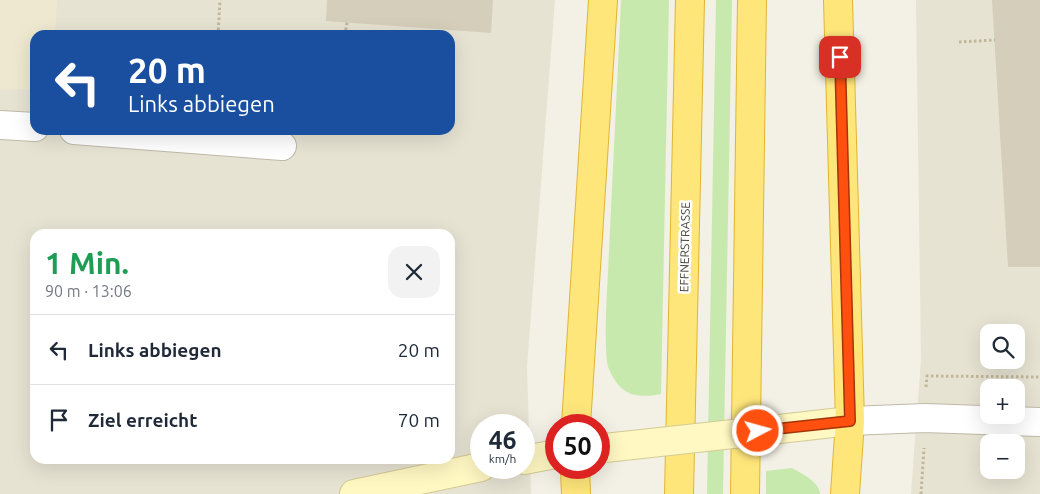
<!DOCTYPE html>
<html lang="de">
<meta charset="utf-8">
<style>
:root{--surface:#fff;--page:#f2f2f3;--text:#1f2937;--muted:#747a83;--line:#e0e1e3}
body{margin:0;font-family:Ubuntu,sans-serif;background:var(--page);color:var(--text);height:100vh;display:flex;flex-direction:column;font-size:19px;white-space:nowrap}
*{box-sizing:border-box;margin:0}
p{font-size:16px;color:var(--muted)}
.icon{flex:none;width:28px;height:28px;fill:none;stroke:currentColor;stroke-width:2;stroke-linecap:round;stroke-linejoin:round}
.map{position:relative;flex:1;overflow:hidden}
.drawer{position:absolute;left:30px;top:229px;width:425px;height:235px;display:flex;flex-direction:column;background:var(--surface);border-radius:15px;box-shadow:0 5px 20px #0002}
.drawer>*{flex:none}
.top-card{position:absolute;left:30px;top:30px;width:425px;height:105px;border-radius:15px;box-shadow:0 5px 20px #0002;background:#1a4fa0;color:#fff;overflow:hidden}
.tools{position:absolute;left:980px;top:324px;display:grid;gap:10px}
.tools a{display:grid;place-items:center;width:45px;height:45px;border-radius:10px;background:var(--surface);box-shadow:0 5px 20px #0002;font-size:25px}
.speed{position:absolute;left:470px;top:414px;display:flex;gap:10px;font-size:25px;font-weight:700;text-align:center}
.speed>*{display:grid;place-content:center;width:65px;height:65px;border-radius:50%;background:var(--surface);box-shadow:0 5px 20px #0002;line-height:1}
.speed small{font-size:12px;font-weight:400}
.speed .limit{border:8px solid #d22;background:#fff;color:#111}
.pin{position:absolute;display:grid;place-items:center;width:42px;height:42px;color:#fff;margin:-21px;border-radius:10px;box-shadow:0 2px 8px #0006}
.me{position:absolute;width:55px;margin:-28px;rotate:84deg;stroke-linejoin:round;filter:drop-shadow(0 0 4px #0008)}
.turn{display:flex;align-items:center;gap:18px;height:105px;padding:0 15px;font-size:22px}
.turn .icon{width:65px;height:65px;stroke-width:2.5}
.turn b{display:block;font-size:35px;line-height:42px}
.round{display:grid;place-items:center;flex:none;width:52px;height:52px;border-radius:15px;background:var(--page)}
.overview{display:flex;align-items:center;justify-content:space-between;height:85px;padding:0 15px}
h1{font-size:30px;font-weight:700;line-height:38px;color:#1e9e55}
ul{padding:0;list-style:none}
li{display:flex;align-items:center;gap:15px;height:70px;padding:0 15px;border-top:1px solid var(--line)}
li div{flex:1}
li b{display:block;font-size:19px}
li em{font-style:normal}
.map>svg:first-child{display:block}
.residential{fill:#e7e3d3;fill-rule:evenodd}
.education{fill:#ede8cf}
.green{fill:#c7e9ad}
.building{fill:#d5ceba}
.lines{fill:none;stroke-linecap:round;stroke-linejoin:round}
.minor-casing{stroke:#bfb9a8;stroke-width:30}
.secondary-casing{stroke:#d4cb94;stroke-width:30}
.trunk-casing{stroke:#e1b531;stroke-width:30}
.path{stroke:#c1b798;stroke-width:3;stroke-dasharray:2.5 2.5;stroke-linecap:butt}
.minor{stroke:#fff;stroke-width:28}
.secondary{stroke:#fff8c3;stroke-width:28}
.trunk{stroke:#ffe67b;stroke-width:28}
.secondary-bridge-casing{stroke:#d4cb94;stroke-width:30;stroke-linecap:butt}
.secondary-bridge{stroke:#fff8c3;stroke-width:28}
.route-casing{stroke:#a6340a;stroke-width:12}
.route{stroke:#ff5010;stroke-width:9}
.labels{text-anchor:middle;stroke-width:5;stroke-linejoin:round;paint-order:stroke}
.street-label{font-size:12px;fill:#464135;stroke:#fff}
</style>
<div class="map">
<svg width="1040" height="494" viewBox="0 0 1040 494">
<rect width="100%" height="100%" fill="#f3f0e5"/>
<g class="residential">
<path d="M0,0H555L527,367L531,494H0ZM35,35H450V130H35ZM35,234H450V459H35ZM481,425H524V468H481Z"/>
<path d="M916,0H1040V494H911L921,359ZM989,332H1016V360H989ZM989,388H1016V415H989ZM989,442H1016V470H989Z"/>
</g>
<polygon class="education" points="0,0 57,0 55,35 35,35 35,89 0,90"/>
<g class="green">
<path d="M621,0H669L661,394C635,399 620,395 609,369C603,356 607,292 608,274C612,183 617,91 621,0Z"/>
<polygon points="716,0 732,0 723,494 707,494"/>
<path d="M792,468C802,474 819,481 820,494H766V471Z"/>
</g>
<g class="building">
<polygon points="327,0 493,0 491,33 326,21"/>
<polygon points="992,0 1040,0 1040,267 1008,267"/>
</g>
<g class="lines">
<g class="minor-casing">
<g id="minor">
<polyline points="0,125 35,127"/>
<polyline points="74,130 282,146"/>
<polyline points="850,421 925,418 1040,422"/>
</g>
</g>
<g class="secondary-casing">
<g id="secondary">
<polyline points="797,427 850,421"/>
<polyline points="524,460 556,454"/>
<polyline points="354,494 481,467"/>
</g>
</g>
<g class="trunk-casing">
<g id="trunk">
<polyline points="838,0 850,421 845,494"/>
<polyline points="576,425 603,0"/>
<polyline points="575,468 576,494"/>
<polyline points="679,494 690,0"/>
<polyline points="745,494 752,0"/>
</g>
</g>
<g class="path">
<polyline points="218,35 220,0"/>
<polyline points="345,35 347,22"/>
<polyline points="959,42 995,40"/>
<polyline points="926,387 927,376 1040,377"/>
<polyline points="921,494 924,448"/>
</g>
<use href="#minor" class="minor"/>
<use href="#secondary" class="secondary"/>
<use href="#trunk" class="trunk"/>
<g class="secondary-bridge-casing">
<polyline id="secondary-bridge" points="605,448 797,427"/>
</g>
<use href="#secondary-bridge" class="secondary-bridge"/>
</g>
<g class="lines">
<g class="route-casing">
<polyline id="route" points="758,431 850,421 840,57"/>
</g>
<use href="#route" class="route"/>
</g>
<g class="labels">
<g class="street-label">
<text transform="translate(685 247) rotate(-89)" y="4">EFFNERSTRASSE</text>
</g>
</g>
</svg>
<div class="tools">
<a><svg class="icon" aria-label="search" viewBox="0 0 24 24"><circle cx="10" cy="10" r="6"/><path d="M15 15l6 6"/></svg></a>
<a>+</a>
<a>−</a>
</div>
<div class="speed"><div>46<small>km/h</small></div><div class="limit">50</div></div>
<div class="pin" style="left:840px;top:57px;background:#d93025"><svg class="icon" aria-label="arrive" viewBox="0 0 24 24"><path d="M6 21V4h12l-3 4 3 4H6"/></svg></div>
<svg class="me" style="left:758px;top:431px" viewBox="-20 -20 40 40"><circle r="17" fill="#ff5010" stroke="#fff" stroke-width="3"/><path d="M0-11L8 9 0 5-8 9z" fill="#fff"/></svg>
<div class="top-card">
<div class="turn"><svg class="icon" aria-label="left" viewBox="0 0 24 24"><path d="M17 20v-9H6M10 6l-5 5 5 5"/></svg><div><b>20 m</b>Links abbiegen</div></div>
</div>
<section class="drawer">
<div class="overview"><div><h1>1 Min.</h1><p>90 m · 13:06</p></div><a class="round"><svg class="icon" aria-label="close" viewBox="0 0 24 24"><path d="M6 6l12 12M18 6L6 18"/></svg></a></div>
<ul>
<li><svg class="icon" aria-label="left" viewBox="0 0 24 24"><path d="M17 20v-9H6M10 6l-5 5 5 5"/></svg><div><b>Links abbiegen</b></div><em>20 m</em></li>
<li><svg class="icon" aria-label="arrive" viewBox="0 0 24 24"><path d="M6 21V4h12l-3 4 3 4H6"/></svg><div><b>Ziel erreicht</b></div><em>70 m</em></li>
</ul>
</section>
</div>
